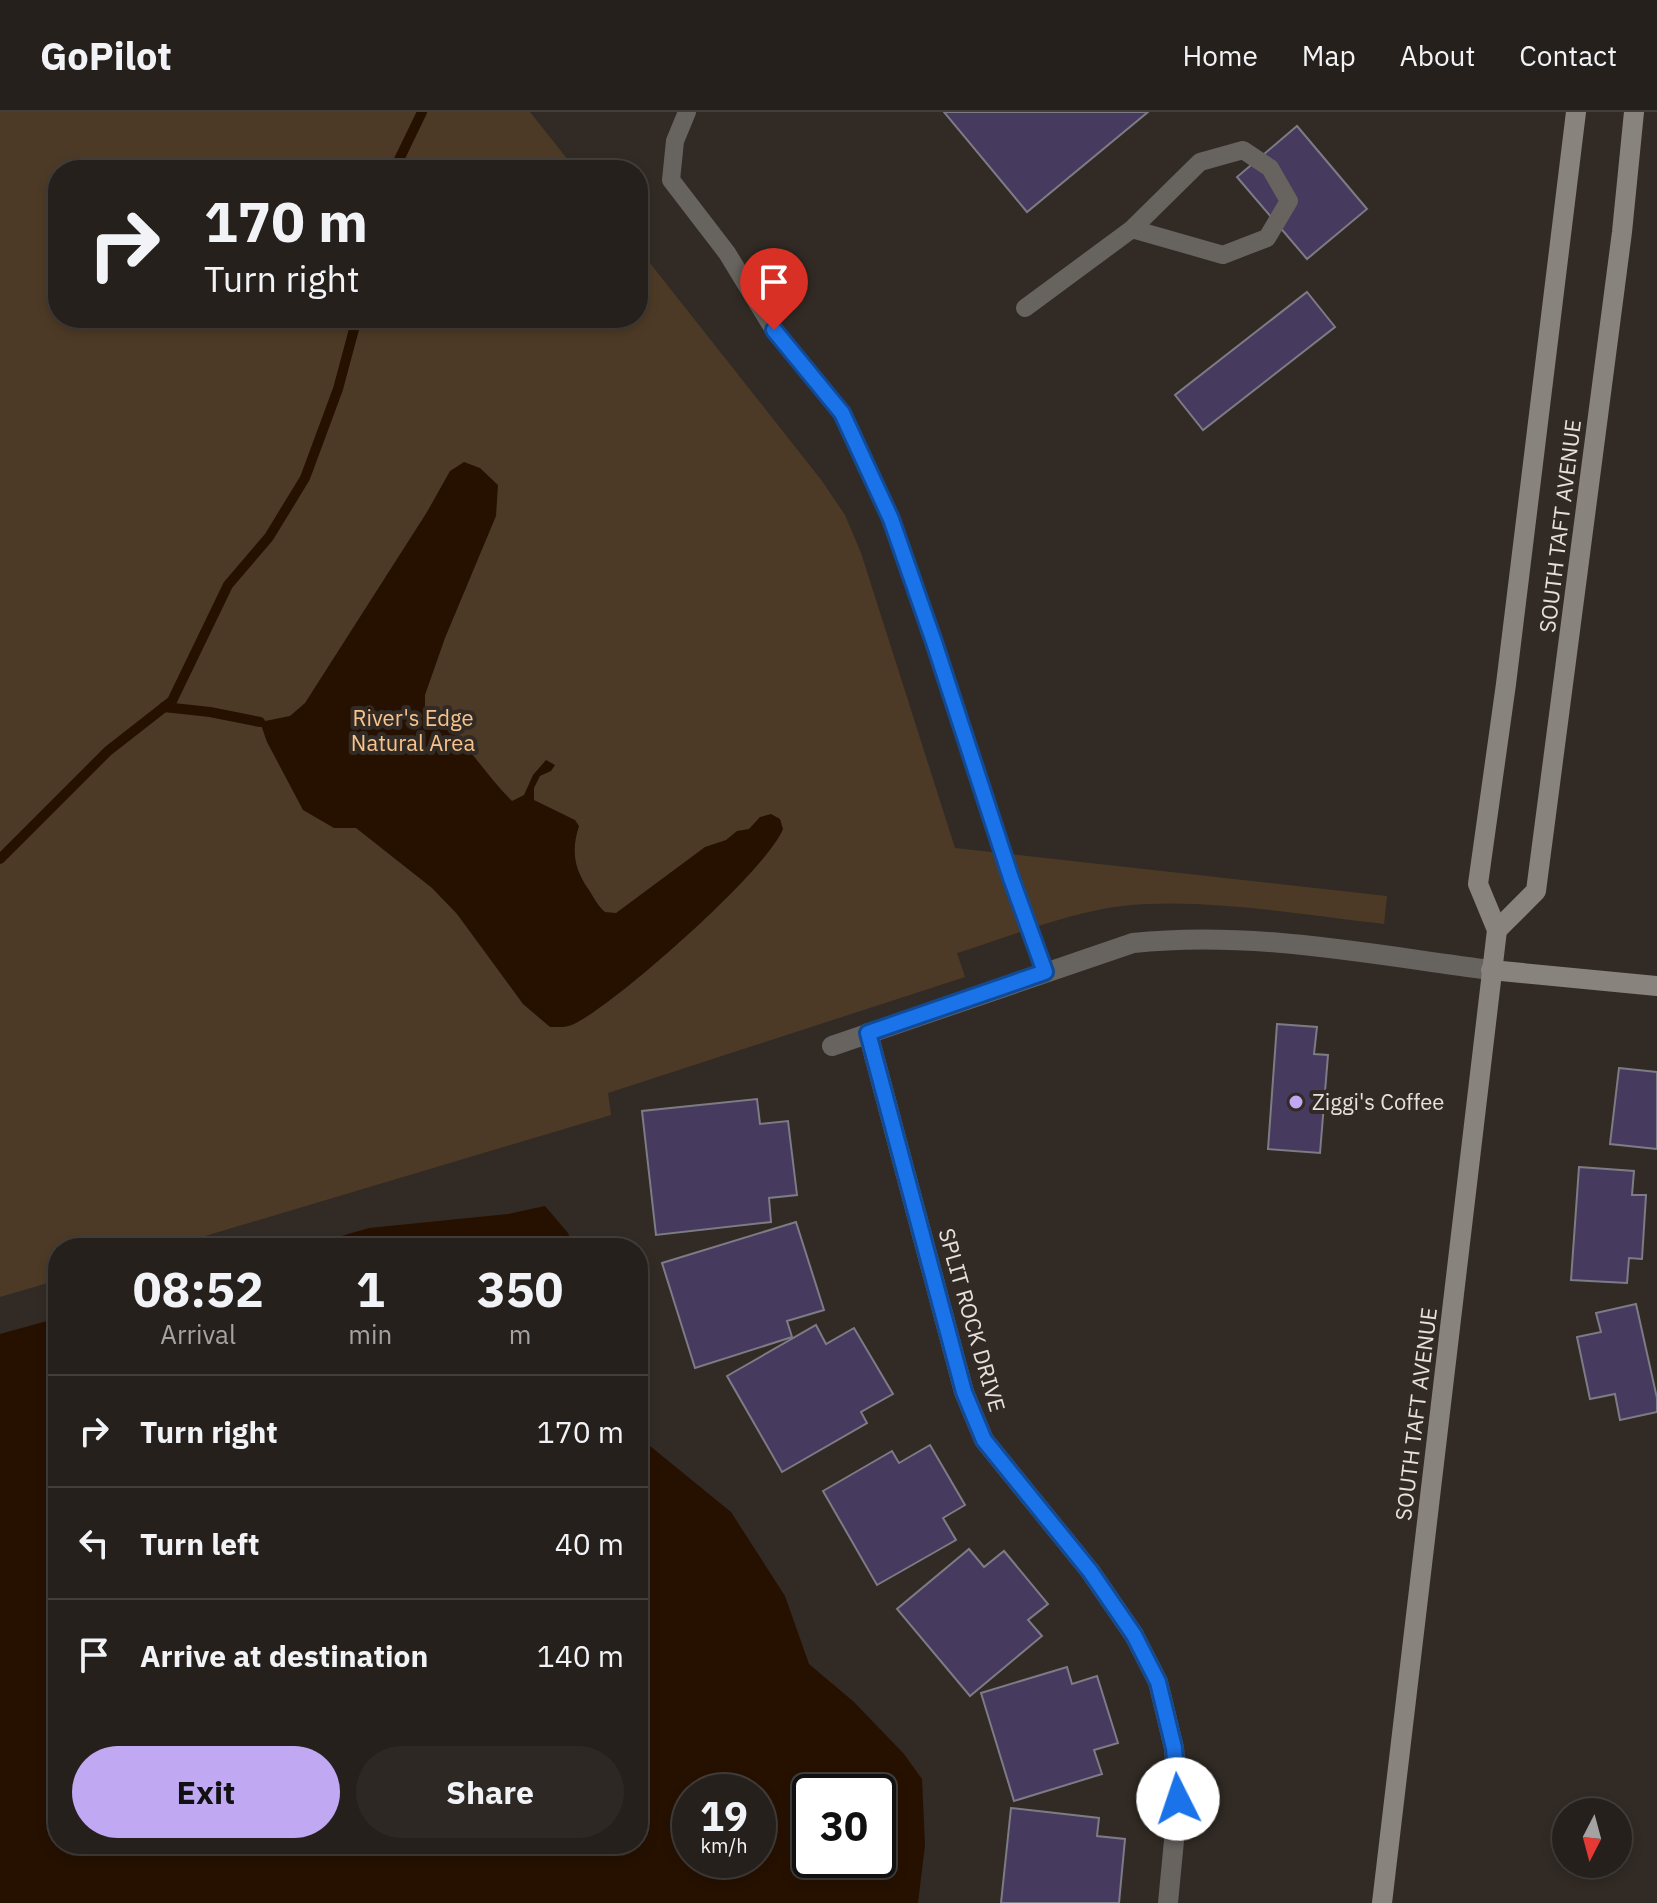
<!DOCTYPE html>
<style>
:root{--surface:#26201c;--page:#2e2825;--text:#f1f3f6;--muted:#a4a3a3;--line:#423e3b;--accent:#c0a8f3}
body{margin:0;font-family:"IBM Plex Sans",sans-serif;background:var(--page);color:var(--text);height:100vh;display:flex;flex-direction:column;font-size:30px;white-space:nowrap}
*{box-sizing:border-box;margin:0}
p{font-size:26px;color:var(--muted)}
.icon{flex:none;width:44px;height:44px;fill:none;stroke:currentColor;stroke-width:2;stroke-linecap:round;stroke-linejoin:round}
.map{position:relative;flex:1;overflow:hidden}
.details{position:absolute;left:48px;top:1126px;width:600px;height:616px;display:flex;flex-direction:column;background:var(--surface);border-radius:32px;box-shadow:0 4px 12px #0003,0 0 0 2px var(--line)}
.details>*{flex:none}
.top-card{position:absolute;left:48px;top:48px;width:600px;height:168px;border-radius:32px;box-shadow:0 4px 12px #0003,0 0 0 2px var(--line);background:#26201c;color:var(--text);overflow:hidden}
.needle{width:52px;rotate:186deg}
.buttons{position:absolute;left:1552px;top:1686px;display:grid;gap:16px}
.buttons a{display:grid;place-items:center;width:80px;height:80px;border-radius:50%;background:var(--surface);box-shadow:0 4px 12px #0003,0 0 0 2px var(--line);font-size:40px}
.speed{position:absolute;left:672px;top:1662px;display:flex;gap:16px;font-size:40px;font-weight:700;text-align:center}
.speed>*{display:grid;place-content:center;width:104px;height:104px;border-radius:50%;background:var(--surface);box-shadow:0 4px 12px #0003,0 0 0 2px var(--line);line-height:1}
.speed small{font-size:20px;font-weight:400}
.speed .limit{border:4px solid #111;border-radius:12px;background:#fff;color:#111}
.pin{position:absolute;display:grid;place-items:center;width:68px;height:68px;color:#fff;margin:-82px -34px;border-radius:50% 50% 50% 0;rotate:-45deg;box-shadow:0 0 8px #0007}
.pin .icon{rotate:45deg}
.me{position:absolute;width:88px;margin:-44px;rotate:356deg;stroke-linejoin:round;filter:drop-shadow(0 0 6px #0008)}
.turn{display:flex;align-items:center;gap:28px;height:168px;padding:0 24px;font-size:36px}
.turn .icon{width:104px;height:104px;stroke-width:2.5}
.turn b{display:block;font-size:56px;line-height:68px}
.eta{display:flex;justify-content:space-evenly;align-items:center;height:136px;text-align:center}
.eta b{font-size:48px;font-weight:800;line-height:56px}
.action{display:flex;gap:16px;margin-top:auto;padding:16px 24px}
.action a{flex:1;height:92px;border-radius:48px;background:var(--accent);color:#111;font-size:32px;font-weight:800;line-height:92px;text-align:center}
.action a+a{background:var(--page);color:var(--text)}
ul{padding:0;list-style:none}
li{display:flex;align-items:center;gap:24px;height:112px;padding:0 24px;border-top:2px solid var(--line)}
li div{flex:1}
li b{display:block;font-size:30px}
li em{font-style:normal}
header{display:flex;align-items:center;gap:48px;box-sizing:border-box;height:112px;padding:0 40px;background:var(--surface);border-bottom:2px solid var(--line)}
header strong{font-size:38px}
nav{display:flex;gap:44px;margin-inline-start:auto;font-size:28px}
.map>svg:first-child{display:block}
.green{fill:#4d3a26}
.water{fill:#261100;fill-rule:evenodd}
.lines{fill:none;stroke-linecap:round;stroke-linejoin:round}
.stream{stroke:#261100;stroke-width:10}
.building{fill:#463a5f;stroke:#7d7b85;stroke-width:2}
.lane{stroke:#676460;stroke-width:18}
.street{stroke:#676460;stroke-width:20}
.secondary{stroke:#88837d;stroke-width:20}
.route-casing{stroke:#114b97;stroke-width:20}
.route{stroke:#1a73e8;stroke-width:14}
.poi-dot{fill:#c0a8f3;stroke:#322b25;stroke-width:3}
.labels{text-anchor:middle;stroke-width:8;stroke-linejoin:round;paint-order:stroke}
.street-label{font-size:22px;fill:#e6e1dd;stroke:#322b25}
.park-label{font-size:22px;fill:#f9c48c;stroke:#322b25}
.poi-label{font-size:22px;fill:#e6e1dd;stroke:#322b25;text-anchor:start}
</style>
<header>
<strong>GoPilot</strong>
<nav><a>Home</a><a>Map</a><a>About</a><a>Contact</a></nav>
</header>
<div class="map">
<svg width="1657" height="1791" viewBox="0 0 1657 1791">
<rect width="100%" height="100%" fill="#322b25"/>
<path class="green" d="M0,0H530L576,58H58V206H638V136L822,369L845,403L861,441L955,736L1387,784L1384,812C1301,803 1204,785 1122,794C1070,800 1008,825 957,841L965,865L608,981L611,1003L165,1136H58V1168L0,1185Z"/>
<g class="water">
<path d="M464,350L480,356L498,373L496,404L445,526L425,583V597C461,619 482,660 512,689L524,683L533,663L546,648L555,653L551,659L540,664L534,676V688L575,708L579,714C571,739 574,757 589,778C594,786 598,794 605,800L616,801L705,735L726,728L737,719L749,717L760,705L771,702L780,707L783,717C767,758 617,891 574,912C567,916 558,915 550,915L523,892L457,802L432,776L356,716H334L303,698L267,630L260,610L290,604L305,591L427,400L450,359Z"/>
<polygon points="545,1094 568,1121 574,1136 300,1136 369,1116 508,1102"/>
<path d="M58,1206V1732H638V1328L650,1334L731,1400L785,1484L809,1552L854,1590L904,1642L922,1667L925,1733L918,1791H0V1222ZM758,1680V1748H690V1680ZM810,1680H878V1748H810Z"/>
</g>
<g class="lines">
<g class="stream">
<polyline points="394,58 422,0"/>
<polyline points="164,595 210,600 260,610"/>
<polyline points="0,747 108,639 172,589 228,473 269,425 305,366 338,277 357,206"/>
</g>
</g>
<g class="building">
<polygon points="944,0 1148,0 1027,100"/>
<polygon points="1297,14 1367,97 1307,147 1237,65"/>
<polygon points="1307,180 1335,215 1203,318 1175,283"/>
<polygon points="1277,912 1317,915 1314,942 1328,943 1320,1041 1268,1037"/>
<polygon points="1619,956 1657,960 1657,1037 1610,1032"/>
<polygon points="757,987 760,1012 788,1009 797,1083 769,1086 771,1110 656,1123 642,999"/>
<polygon points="1579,1055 1634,1059 1632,1083 1646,1083 1642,1147 1629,1146 1627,1171 1571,1168"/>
<polygon points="796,1110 824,1198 787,1209 792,1225 695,1256 662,1151"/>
<polygon points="1636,1192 1657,1286 1657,1300 1620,1308 1615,1282 1590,1287 1577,1225 1601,1220 1596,1201"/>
<polygon points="816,1213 826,1232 854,1216 893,1282 861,1300 867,1311 782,1360 727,1264"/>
<polygon points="930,1333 965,1393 943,1406 956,1428 877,1473 823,1379 892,1339 899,1351"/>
<polygon points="969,1437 984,1455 1004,1439 1048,1492 1028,1508 1042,1524 970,1584 897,1497"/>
<polygon points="1067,1555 1072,1572 1097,1564 1118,1631 1094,1638 1102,1662 1014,1689 981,1581"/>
<polygon points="1011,1696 1099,1706 1097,1724 1125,1727 1119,1791 1001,1791"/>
</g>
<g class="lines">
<g class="lane">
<polyline points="687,0 675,29 671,68 727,141 774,218 842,301 891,407 934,530 1011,766 1045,860"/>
<polyline points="1025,196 1132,117 1223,143 1267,126 1289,89 1270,56 1243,38 1200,50 1132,117"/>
</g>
<g class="street">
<polyline points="868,921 964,1280 984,1328 1090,1459 1134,1523 1158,1570 1174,1636 1178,1687 1168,1791"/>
<path d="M832,934L1133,831C1252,818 1373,843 1491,858"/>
</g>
<g class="secondary">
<polyline points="1497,818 1536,779 1622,120 1634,0"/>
<polyline points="1491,858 1657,874"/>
<polyline points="1382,1791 1497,818 1478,772 1506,572 1576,0"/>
</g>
</g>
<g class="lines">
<g class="route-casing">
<polyline id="route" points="774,218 842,301 891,407 934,530 1011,766 1045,860 868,921 964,1280 984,1328 1090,1459 1134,1523 1158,1570 1174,1636 1178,1687"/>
</g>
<use href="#route" class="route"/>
</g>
<circle class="poi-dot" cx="1296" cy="990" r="8"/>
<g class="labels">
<g class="street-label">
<text transform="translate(1560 414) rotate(-83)" y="8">SOUTH TAFT AVENUE</text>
<text transform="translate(972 1208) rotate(74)" y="8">SPLIT ROCK DRIVE</text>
<text transform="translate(1416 1302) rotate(-83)" y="8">SOUTH TAFT AVENUE</text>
</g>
<g class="park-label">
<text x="413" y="614">River's Edge<tspan x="413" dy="25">Natural Area</tspan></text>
</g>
<g class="poi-label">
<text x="1312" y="998">Ziggi's Coffee</text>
</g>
</g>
</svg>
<div class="buttons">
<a><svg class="needle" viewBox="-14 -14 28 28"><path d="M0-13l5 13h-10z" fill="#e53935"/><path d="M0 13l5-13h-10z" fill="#a4a3a3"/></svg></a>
</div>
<div class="speed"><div>19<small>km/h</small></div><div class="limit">30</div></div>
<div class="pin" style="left:774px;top:218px;background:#d93025"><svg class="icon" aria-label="arrive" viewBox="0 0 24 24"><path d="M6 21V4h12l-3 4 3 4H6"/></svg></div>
<svg class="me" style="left:1178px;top:1687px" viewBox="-20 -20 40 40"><circle r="19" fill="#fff"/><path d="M0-13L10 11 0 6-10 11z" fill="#1a73e8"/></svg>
<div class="top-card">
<div class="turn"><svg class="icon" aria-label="right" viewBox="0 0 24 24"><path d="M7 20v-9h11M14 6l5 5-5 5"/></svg><div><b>170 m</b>Turn right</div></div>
</div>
<section class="details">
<div class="eta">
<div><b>08:52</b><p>Arrival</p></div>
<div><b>1</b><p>min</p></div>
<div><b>350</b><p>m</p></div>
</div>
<ul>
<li><svg class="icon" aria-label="right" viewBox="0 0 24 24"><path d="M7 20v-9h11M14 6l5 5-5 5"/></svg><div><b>Turn right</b></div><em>170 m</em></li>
<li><svg class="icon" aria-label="left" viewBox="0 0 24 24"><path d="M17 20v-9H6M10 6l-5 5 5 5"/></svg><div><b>Turn left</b></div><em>40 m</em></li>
<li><svg class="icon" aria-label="arrive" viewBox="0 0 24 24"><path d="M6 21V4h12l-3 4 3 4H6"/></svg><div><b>Arrive at destination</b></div><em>140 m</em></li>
</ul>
<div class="action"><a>Exit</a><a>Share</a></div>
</section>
</div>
